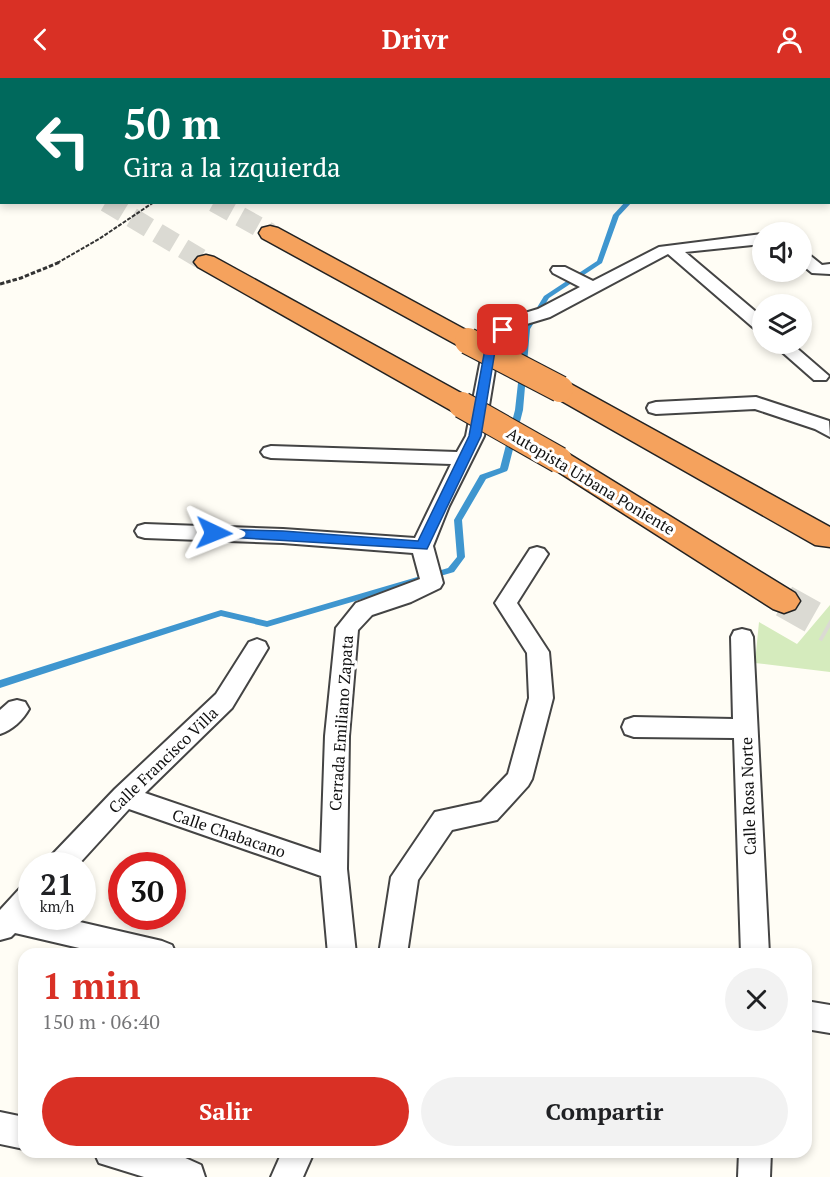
<!DOCTYPE html>
<html lang="es">
<meta charset="utf-8">
<style>
:root{--surface:#fff;--page:#f2f2f2;--text:#202124;--muted:#757577;--accent:#d93025}
body{margin:0;font-family:"PT Serif",serif;background:var(--page);color:var(--text);height:100vh;display:flex;flex-direction:column;font-size:22px;white-space:nowrap}
*{box-sizing:border-box;margin:0}
p{font-size:20px;color:var(--muted)}
.icon{flex:none;width:33px;height:33px;fill:none;stroke:currentColor;stroke-width:2;stroke-linecap:round;stroke-linejoin:round}
.map{position:relative;flex:1;overflow:hidden}
.panel{position:absolute;left:18px;top:870px;width:794px;height:210px;display:flex;flex-direction:column;background:var(--surface);border-radius:18px;box-shadow:0 3px 9px #0003}
.panel>*{flex:none}
.hud{position:absolute;left:0px;top:0px;width:831px;height:126px;box-shadow:0 3px 9px #0003;background:#00695c;color:#fff;overflow:hidden}
.fabs{position:absolute;left:752px;top:144px;display:grid;gap:12px}
.fabs a{display:grid;place-items:center;width:60px;height:60px;border-radius:50%;background:var(--surface);box-shadow:0 3px 9px #0003;font-size:30px}
.speed{position:absolute;left:18px;top:774px;display:flex;gap:12px;font-size:30px;font-weight:700;text-align:center}
.speed>*{display:grid;place-content:center;width:78px;height:78px;border-radius:50%;background:var(--surface);box-shadow:0 3px 9px #0003;line-height:1}
.speed small{font-size:15px;font-weight:400}
.speed .limit{border:9px solid #d22;background:#fff;color:#111}
.pin{position:absolute;display:grid;place-items:center;width:51px;height:51px;color:#fff;margin:-26px;border-radius:12px;box-shadow:0 3px 9px #0006}
.me{position:absolute;width:66px;margin:-33px;rotate:92deg;stroke-linejoin:round;filter:drop-shadow(0 0 4px #0008)}
.turn{display:flex;align-items:center;gap:21px;height:126px;padding:0 24px;font-size:27px}
.turn .icon{width:78px;height:78px;stroke-width:2.5}
.turn b{display:block;font-size:42px;line-height:51px}
.round{display:grid;place-items:center;flex:none;width:63px;height:63px;border-radius:32px;background:var(--page)}
.head{display:flex;align-items:center;justify-content:space-between;height:102px;padding:0 24px}
h1{font-size:36px;font-weight:600;line-height:45px;color:var(--accent)}
.primary-button{display:flex;gap:12px;margin-top:auto;padding:12px 24px}
.primary-button a{flex:1;height:69px;border-radius:36px;background:var(--accent);color:#fff;font-size:24px;font-weight:600;line-height:69px;text-align:center}
.primary-button a+a{background:var(--page);color:var(--text)}
header{display:flex;justify-content:space-between;align-items:center;height:78px;padding:0 24px;background:var(--accent);color:#fff;font-size:27px;font-weight:600}
.map>svg:first-child{display:block}
.green{fill:#d5ebbd}
.lines{fill:none;stroke-linecap:round;stroke-linejoin:round}
.stream{fill:#3f96cf;fill-rule:evenodd}
.motorway-tunnel-far1{stroke:#dbdad3;stroke-width:20;stroke-dasharray:20 10;stroke-linecap:butt}
.motorway-tunnel{stroke:#dbdad3;stroke-width:33;stroke-dasharray:33 16;stroke-linecap:butt}
.service-casing{stroke:#444;stroke-width:15}
.minor-casing{stroke:#444;stroke-width:4}
.motorway-casing{stroke:#222;stroke-width:3}
.path-far1{stroke:#333;stroke-width:2;stroke-dasharray:4 1.5;stroke-linecap:butt}
.path{stroke:#333;stroke-width:3;stroke-dasharray:4.5 2;stroke-linecap:butt}
.service{stroke:#fff;stroke-width:12}
.minor{fill:#fff;fill-rule:evenodd}
.motorway{fill:#f5a25d;fill-rule:evenodd}
.motorway-bridge-casing{stroke:#222;stroke-width:28;stroke-linecap:butt}
.motorway-bridge{stroke:#f5a25d;stroke-width:26}
.route{fill:#1a73e8;stroke:#114b97;stroke-width:1.5}
.labels{text-anchor:middle;stroke-width:6;stroke-linejoin:round;paint-order:stroke}
.street-label{font-size:16px;fill:#111;stroke:#fff}
</style>
<header><svg class="icon" aria-label="back" viewBox="0 0 24 24"><path d="M15 5l-7 7 7 7"/></svg>Drivr<svg class="icon" aria-label="person" viewBox="0 0 24 24"><circle cx="12" cy="8" r="4"/><path d="M4 21q1-7 8-7t8 7"/></svg></header>
<div class="map">
<svg width="830" height="1099" viewBox="0 0 830 1099">
<rect width="100%" height="100%" fill="#fffdf5"/>
<polygon class="green" points="830,527 830,594 755,585 759,544 797,566"/>
<g class="lines">
<g class="stream">
<polygon points="689,0 693,0 693,2 688,2"/>
<polygon points="625,124 632,124 619,138 602,185 549,220 530,251 523,332 508,391 507,393 486,401 462,442 465,479 454,494 267,549 221,538 0,610 0,602 221,532 267,543 448,490 457,479 454,442 480,397 500,390 515,332 524,251 544,218 597,183 613,137"/>
</g>
<g class="motorway-tunnel-far1">
<polyline points="106,124 206,184"/>
<polyline points="214,124 270,155"/>
</g>
<polyline class="motorway-tunnel" points="784,523 830,549"/>
<g class="service-casing">
<polyline id="service" points="830,12 830,11"/>
</g>
<g class="minor-casing">
<g id="minor">
<polygon points="762,156 762,166 685,174 762,239 762,253 756,252 668,176 550,239 520,248 500,261 484,358 449,428 433,468 443,505 440,510 411,524 372,537 358,552 349,658 347,791 356,876 328,876 321,798 129,731 77,788 46,788 49,780 115,711 216,616 249,564 257,561 265,564 268,570 232,630 145,715 321,775 325,658 336,550 356,525 420,501 413,475 283,465 145,460 138,458 135,453 138,448 145,446 283,451 415,460 451,386 271,380 264,378 261,374 264,370 271,368 457,374 466,358 486,255 508,240 538,231 580,209 553,195 551,192 553,189 565,189 593,203 659,169"/>
<polygon points="801,173 807,175 822,187 830,186 830,196 812,195 801,186"/>
<polygon points="773,266 792,266 829,298 826,302 814,302"/>
<polygon points="756,319 829,343 830,359 815,351 755,331 656,336 649,334 647,330 649,326 656,324"/>
<polygon points="537,469 544,471 548,476 517,525 549,574 553,620 532,701 528,708 497,742 452,752 418,802 407,876 379,876 391,799 435,734 481,724 508,696 529,620 527,575 495,525 530,471"/>
<polygon points="742,551 750,553 753,559 769,876 741,876 734,660 634,659 625,656 622,649 625,642 634,639 733,641 731,559 734,553"/>
<path d="M17,622L25,624L29,631C23,642 12,652 0,656V632L9,624Z"/>
<polygon points="32,805 32,838 54,838 162,863 172,867 176,876 105,876 15,855 11,859 0,862 0,832 22,808"/>
<polygon points="806,923 830,927 830,955 806,951"/>
<polygon points="0,1034 24,1039 24,1071 0,1066"/>
<polygon points="94,1074 172,1074 201,1087 205,1099 144,1099 99,1085"/>
<polygon points="282,1074 314,1074 303,1099 271,1099"/>
<polygon points="739,1074 771,1074 770,1099 738,1099"/>
</g>
</g>
<g class="motorway-casing">
<g id="motorway">
<polygon points="270,148 278,150 477,258 481,263 477,268 468,271 459,268 262,160 259,155 262,150"/>
<polygon points="206,177 214,179 472,321 476,327 472,333 462,335 452,333 198,189 194,184 198,179"/>
<polygon points="560,303 569,305 830,449 830,469 815,467 551,317 547,311 551,305"/>
<polygon points="559,373 569,376 795,515 800,523 795,531 784,535 773,531 549,388 545,382 549,376"/>
</g>
</g>
<polyline class="path-far1" points="57,185 99,161 154,124"/>
<polyline class="path" points="0,206 21,200 60,184"/>
<use href="#service" class="service"/>
<use href="#minor" class="minor"/>
<use href="#motorway" class="motorway"/>
<g class="motorway-bridge-casing">
<g id="motorway-bridge">
<polyline points="468,263 560,311"/>
<polyline points="462,327 559,382"/>
</g>
</g>
<use href="#motorway-bridge" class="motorway-bridge"/>
</g>
<polygon class="route" points="503,249 509,252 497,261 481,358 427,471 209,458 208,455 214,451 283,453 418,463 469,358 487,260"/>
<g class="labels">
<g class="street-label">
<text transform="translate(591 403) rotate(31)" y="6">Autopista Urbana Poniente</text>
<text transform="translate(341 645) rotate(-86)" y="6">Cerrada Emiliano Zapata</text>
<text transform="translate(163 682) rotate(-44)" y="6">Calle Francisco Villa</text>
<text transform="translate(748 718) rotate(-92)" y="6">Calle Rosa Norte</text>
<text transform="translate(229 755) rotate(19)" y="6">Calle Chabacano</text>
</g>
</g>
</svg>
<div class="fabs">
<a><svg class="icon" aria-label="sound" viewBox="0 0 24 24"><path d="M4 9h4l5-4v14l-5-4H4zM17 9q2 3 0 6"/></svg></a>
<a><svg class="icon" aria-label="layers" viewBox="0 0 24 24"><path d="M12 4l9 5-9 5-9-5zM3 14l9 5 9-5"/></svg></a>
</div>
<div class="speed"><div>21<small>km/h</small></div><div class="limit">30</div></div>
<div class="pin" style="left:503px;top:252px;background:#d93025"><svg class="icon" aria-label="arrive" viewBox="0 0 24 24"><path d="M6 21V4h12l-3 4 3 4H6"/></svg></div>
<svg class="me" style="left:214px;top:455px" viewBox="-20 -20 40 40"><path d="M0-17L14 15 0 8-14 15z" fill="#1a73e8" stroke="#fff" stroke-width="4"/></svg>
<div class="hud">
<div class="turn"><svg class="icon" aria-label="left" viewBox="0 0 24 24"><path d="M17 20v-9H6M10 6l-5 5 5 5"/></svg><div><b>50 m</b>Gira a la izquierda</div></div>
</div>
<section class="panel">
<div class="head"><div><h1>1 min</h1><p>150 m · 06:40</p></div><a class="round"><svg class="icon" aria-label="close" viewBox="0 0 24 24"><path d="M6 6l12 12M18 6L6 18"/></svg></a></div>
<div class="primary-button"><a>Salir</a><a>Compartir</a></div>
</section>
</div>
